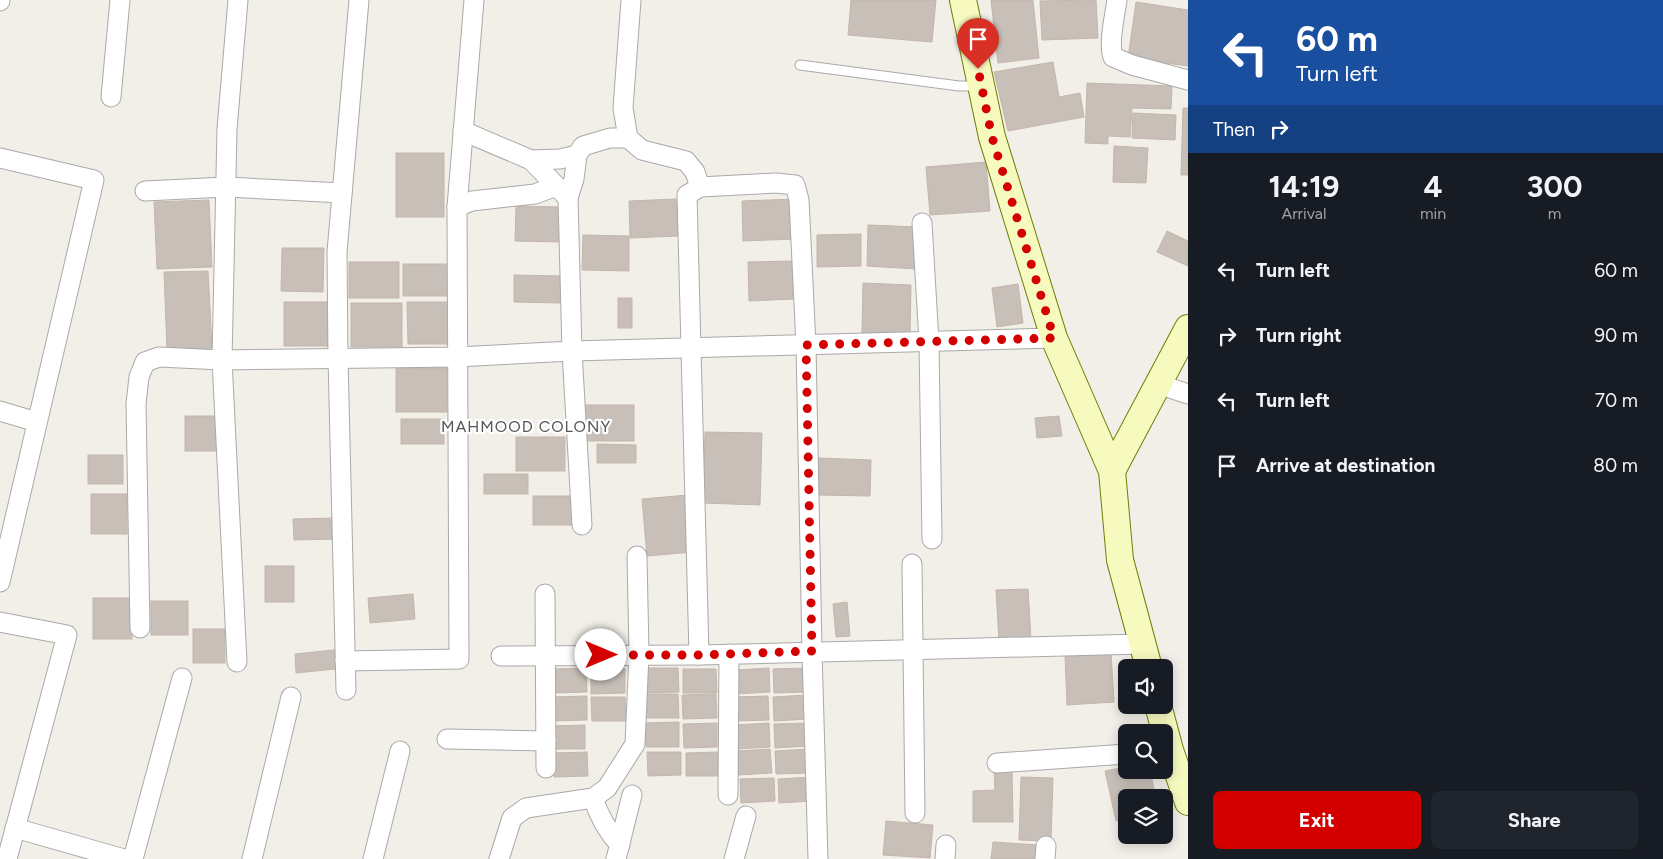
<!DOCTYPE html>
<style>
:root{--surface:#171b24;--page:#20242c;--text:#f1f3f6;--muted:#9ea1a6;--accent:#d40000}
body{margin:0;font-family:Figtree,sans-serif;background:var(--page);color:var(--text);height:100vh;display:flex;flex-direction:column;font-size:19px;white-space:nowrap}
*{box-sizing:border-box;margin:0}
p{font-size:16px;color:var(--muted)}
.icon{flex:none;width:28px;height:28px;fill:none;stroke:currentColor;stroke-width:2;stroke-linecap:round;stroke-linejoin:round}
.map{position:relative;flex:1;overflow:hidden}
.drawer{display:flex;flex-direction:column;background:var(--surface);width:475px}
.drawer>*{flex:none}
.hud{background:#1a4fa0;color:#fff;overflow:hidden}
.controls{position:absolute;left:1118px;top:659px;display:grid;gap:10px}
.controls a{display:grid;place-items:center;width:55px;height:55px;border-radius:8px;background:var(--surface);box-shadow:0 2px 12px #0003;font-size:25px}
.pin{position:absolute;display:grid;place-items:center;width:42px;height:42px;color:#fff;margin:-51px -21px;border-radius:50% 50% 50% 0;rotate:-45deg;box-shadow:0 0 5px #0007}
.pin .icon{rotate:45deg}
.me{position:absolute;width:55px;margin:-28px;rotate:90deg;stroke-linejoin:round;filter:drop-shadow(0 0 4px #0008)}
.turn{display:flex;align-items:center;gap:18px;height:105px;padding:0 25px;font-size:22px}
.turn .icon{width:65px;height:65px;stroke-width:2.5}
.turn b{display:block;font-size:35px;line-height:42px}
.then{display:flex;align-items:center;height:48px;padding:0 25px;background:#0003;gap:10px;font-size:19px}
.eta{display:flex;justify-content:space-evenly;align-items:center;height:85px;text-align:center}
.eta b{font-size:30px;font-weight:700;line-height:35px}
.primary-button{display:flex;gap:10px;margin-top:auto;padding:10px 25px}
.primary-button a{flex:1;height:58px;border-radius:8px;background:var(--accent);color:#fff;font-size:20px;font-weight:700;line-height:58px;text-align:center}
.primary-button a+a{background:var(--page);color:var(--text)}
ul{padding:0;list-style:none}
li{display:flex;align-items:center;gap:15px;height:65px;padding:0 25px}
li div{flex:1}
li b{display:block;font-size:19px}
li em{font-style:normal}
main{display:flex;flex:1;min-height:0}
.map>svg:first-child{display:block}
.building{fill:#c7bfb8;stroke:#c4b6ab}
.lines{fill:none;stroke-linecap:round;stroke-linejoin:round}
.lane-casing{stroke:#a9a9a9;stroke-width:11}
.street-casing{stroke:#a9a9a9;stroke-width:21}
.secondary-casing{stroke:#707d05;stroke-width:28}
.lane{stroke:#fff;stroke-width:9}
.street{stroke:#fff;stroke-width:19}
.secondary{stroke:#f7fabf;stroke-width:26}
.route{stroke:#d40000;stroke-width:9;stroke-dasharray:0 16.2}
.labels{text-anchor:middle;stroke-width:4.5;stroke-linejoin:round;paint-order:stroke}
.neighbourhood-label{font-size:16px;letter-spacing:1px;fill:#555;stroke:#fff}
</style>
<main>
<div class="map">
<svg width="1188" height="859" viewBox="0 0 1188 859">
<rect width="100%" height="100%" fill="#f2efe9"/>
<g class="building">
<polygon points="851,0 936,0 932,42 848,35"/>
<polygon points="991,0 1033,0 1039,58 998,63"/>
<polygon points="1096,0 1098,38 1042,40 1040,1"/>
<polygon points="1136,2 1188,10 1188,66 1128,58"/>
<polygon points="1053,62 1059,97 1080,93 1084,117 1008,131 994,72"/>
<polygon points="1087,83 1172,86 1171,109 1132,108 1130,137 1108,136 1108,144 1085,143"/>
<polygon points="1183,108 1188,108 1188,175 1181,175"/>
<polygon points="1133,113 1176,115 1175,140 1132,138"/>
<polygon points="1114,146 1148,148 1146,183 1113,182"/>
<rect x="396" y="153" width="48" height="64"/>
<polygon points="986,162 990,211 930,215 926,167"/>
<polygon points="676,199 678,236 630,238 629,201"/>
<polygon points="796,199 798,239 743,241 742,201"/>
<polygon points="209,200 212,267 157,269 154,202"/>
<polygon points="516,206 560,207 560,242 515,241"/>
<polygon points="868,225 918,227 916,269 867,266"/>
<polygon points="1167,231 1188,241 1188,266 1157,252"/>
<polygon points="861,234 861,266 817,267 817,235"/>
<polygon points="583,235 629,236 629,271 582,270"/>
<polygon points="282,248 324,248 323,292 281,291"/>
<polygon points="792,261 793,299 749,301 748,262"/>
<rect x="349" y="262" width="50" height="36"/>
<rect x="403" y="264" width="47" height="32"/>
<polygon points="208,271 212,348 167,350 164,272"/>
<polygon points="514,275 561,276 560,303 514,302"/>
<polygon points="863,283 911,285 910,334 862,333"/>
<polygon points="1018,284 1023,323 997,327 992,288"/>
<rect x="618" y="298" width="14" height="30"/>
<rect x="284" y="302" width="44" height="44"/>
<polygon points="407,302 453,302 453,344 408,344"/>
<rect x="351" y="303" width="51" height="44"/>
<rect x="396" y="368" width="51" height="44"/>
<rect x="585" y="405" width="49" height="36"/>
<rect x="185" y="416" width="38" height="35"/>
<polygon points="1059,416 1062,436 1037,438 1035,418"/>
<rect x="401" y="419" width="43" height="25"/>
<polygon points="705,432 762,433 760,505 703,503"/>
<rect x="516" y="437" width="49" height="34"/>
<polygon points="597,444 636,445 636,463 597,463"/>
<rect x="88" y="455" width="35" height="29"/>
<polygon points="819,458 871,460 870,496 819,495"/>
<rect x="484" y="474" width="44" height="20"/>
<rect x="91" y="494" width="36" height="40"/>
<polygon points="688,495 693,552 647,556 642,499"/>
<rect x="533" y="496" width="43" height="29"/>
<polygon points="335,518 336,539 294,540 293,519"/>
<rect x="265" y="566" width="29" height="36"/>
<polygon points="1028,589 1031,639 999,641 996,590"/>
<polygon points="413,594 415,619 370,623 368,598"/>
<rect x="93" y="598" width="39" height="41"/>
<rect x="151" y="601" width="37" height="34"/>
<polygon points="847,602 850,636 836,637 833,604"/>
<rect x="193" y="629" width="32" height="34"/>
<polygon points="343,649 345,668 296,673 295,654"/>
<polygon points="1111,653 1114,702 1067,705 1065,655"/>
<polygon points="586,668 587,692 553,693 553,669"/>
<polygon points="645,668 678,668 679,692 645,693"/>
<polygon points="769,668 770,692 736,694 735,670"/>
<polygon points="807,668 808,692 774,693 773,669"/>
<polygon points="591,669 625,669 625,693 591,694"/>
<polygon points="683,669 716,669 717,693 683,693"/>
<polygon points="644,694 678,694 679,718 645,718"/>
<polygon points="716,694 717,718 683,719 682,695"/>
<polygon points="807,695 808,719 774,721 773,697"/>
<polygon points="587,696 587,720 553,721 553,697"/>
<polygon points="768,696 769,720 736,721 734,697"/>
<polygon points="591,697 625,697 626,721 592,721"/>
<polygon points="679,722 679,747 646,747 645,723"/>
<polygon points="717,723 717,747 684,748 683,724"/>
<polygon points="769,723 770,747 737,749 735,725"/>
<polygon points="808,723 809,746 775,748 774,724"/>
<polygon points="585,725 585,749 551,749 551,726"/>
<polygon points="770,749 772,773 738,775 737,751"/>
<polygon points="809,749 810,773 776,774 775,751"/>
<polygon points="587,752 588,776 554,777 554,753"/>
<polygon points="647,752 681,752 681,775 648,776"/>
<polygon points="719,752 720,776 686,776 686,753"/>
<polygon points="1126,767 1126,770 1150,770 1156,798 1126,798 1126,819 1116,821 1105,771"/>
<polygon points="994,770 1012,770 1013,822 973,822 973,791 995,790"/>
<polygon points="812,777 813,801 779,803 778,779"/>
<polygon points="1021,777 1053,778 1051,841 1019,840"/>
<polygon points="774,778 775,801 741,803 740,779"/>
<polygon points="886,821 933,825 930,858 883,855"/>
<polygon points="993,842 1038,845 1037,859 991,859"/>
</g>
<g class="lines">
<g class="lane-casing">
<polyline id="lane" points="800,65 959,86 978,86"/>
</g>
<g class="street-casing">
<g id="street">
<polyline points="238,0 227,129 222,360 457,357 572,351 1054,338"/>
<polyline points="631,0 623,108 628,138 642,150 686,161 695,172 700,187"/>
<path d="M1117,0C1115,15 1108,43 1113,57L1132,65L1188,80"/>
<polyline points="0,1 0,0"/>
<polyline points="111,97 120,0"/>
<polyline points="463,131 531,160 568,198"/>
<polyline points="0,158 94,180 0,582"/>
<polyline points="531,160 560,159 577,155"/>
<polyline points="145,191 226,187 342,193"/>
<polyline points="457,207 472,201 535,194 556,186"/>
<polyline points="922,223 929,342 932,539"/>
<polyline points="1158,384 1188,394"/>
<polyline points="0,411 37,422"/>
<polyline points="582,525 572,351 568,198 574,179 577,155 583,146 610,138 628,138"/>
<polyline points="912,564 915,813"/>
<polyline points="545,594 546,768"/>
<polyline points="0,622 67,635 7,859"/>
<polyline points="140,628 136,404 139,377 145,362 159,357 222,360 237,662"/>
<polyline points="699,655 687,195 700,187 776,183 795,185 799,200 806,345 812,651 818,859"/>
<polyline points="501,656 699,655 1142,644"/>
<polyline points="345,661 459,659 457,207 474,0"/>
<polyline points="346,690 338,358 337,252 359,0"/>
<polyline points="447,739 546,741"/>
<polyline points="997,763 1126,754"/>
<polyline points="728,795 729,654"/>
<path d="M593,798C599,816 607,831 620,845"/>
<polyline points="15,828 124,859"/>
<polyline points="133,859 182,678"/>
<polyline points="252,859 291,697"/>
<polyline points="373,859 400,751"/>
<polyline points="499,859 512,818 526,808 593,798 607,788 635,744 639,654 637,556"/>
<polyline points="616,859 632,795"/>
<polyline points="734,859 746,816"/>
<polyline points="945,859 946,845"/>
<polyline points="1045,859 1046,846"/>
</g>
</g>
<g class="secondary-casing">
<g id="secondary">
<polyline points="963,0 992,137 1054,338 1112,471 1120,560 1149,668"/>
<polyline points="1112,471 1188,328"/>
<polyline points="1158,705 1170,750 1188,802"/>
</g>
</g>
<use href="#lane" class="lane"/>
<use href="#street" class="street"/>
<use href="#secondary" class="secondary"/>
</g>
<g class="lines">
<polyline class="route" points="601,655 699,655 812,651 806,345 1054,338 992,137 978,69"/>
</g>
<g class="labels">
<g class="neighbourhood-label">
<text x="526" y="432">MAHMOOD COLONY</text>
</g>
</g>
</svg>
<div class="controls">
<a><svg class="icon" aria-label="sound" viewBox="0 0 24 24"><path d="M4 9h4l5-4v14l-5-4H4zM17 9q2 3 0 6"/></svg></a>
<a><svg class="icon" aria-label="search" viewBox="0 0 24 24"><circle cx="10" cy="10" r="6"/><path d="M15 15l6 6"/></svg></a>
<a><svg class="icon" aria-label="layers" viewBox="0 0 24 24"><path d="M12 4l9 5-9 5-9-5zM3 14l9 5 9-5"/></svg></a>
</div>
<div class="pin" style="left:978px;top:69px;background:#d93025"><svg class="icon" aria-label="arrive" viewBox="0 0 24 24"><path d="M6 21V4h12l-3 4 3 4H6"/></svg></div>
<svg class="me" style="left:601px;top:655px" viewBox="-20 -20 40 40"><circle r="19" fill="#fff"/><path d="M0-13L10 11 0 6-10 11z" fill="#d40000"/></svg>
</div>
<section class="drawer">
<div class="hud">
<div class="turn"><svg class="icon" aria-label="left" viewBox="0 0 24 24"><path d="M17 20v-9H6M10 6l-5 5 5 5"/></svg><div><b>60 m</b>Turn left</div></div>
<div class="then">Then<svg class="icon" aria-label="right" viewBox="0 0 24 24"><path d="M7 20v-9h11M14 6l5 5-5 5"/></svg></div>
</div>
<div class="eta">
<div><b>14:19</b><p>Arrival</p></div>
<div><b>4</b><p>min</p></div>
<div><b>300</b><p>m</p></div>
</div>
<ul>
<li><svg class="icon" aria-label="left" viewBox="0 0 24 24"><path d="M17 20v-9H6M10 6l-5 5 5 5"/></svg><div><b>Turn left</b></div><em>60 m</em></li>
<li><svg class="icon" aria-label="right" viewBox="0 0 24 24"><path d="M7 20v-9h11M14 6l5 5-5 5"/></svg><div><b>Turn right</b></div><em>90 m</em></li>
<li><svg class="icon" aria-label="left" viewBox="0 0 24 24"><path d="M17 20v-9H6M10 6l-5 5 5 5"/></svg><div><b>Turn left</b></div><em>70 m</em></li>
<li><svg class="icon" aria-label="arrive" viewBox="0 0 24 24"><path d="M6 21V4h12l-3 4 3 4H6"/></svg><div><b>Arrive at destination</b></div><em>80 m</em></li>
</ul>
<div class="primary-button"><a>Exit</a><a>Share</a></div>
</section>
</main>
